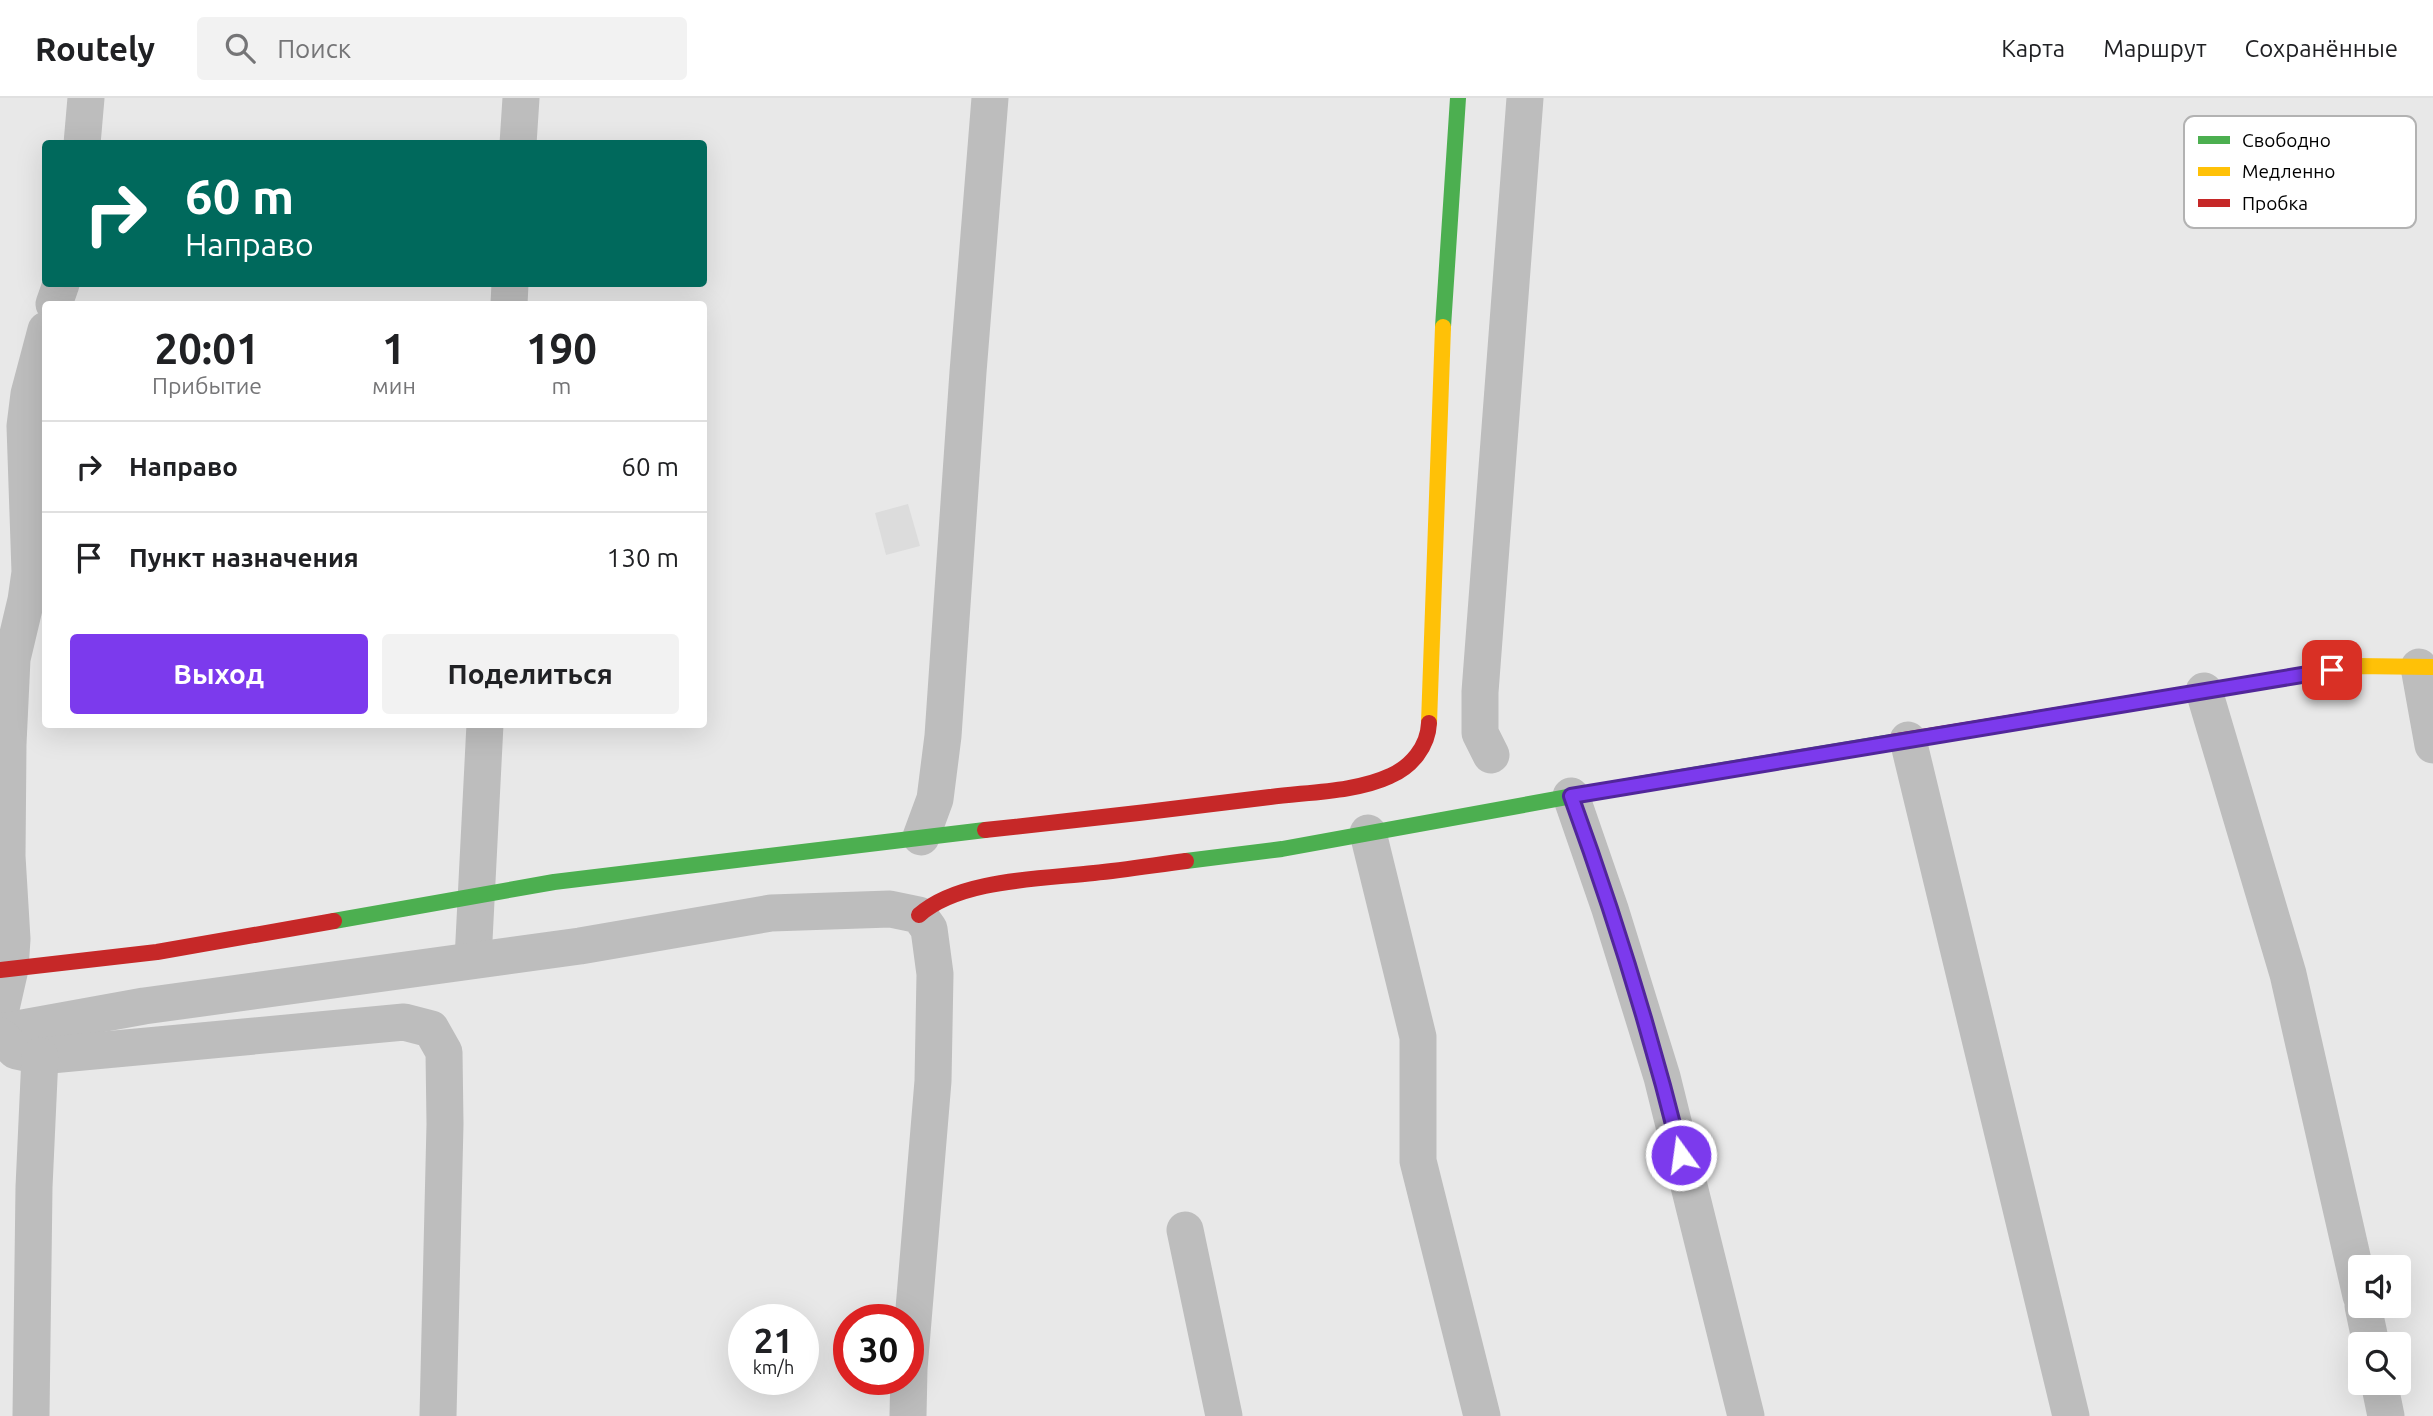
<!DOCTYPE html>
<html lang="ru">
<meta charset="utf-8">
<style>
:root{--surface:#fff;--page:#f2f2f2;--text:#202124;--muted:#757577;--line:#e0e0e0;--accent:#7c3aed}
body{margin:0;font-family:Ubuntu,sans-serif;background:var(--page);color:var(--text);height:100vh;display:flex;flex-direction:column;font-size:26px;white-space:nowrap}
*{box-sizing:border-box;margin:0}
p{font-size:23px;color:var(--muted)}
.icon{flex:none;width:38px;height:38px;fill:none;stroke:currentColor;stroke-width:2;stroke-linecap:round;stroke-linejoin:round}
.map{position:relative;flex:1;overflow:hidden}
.panel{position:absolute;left:42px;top:203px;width:665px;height:427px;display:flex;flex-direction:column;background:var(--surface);border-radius:7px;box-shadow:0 7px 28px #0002}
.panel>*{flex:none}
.banner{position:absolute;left:42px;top:42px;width:665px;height:147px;border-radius:7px;box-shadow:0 7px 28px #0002;background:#00695c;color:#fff;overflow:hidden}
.tools{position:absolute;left:2348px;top:1157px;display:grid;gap:14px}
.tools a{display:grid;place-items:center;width:63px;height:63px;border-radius:7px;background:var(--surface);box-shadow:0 7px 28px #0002;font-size:35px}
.speed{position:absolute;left:728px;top:1206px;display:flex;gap:14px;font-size:35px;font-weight:700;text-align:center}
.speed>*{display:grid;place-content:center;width:91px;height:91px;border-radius:50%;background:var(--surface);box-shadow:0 7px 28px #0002;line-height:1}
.speed small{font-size:18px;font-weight:400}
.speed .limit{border:10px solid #d22;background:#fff;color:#111}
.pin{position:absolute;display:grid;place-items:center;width:60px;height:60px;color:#fff;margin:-30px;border-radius:14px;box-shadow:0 4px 10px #0006}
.me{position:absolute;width:77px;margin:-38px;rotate:346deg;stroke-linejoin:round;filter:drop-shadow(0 0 5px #0008)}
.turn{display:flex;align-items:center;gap:24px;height:147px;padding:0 28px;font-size:32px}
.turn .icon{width:91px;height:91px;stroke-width:2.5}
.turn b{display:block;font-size:49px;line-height:60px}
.eta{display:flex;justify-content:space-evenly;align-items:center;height:119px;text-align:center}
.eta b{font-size:42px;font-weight:700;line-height:49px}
.cta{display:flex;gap:14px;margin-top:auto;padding:14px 28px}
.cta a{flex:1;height:80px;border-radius:7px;background:var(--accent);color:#fff;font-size:28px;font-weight:700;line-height:80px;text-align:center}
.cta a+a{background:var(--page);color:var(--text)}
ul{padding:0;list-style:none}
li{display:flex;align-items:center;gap:21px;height:91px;padding:0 28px;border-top:2px solid var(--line)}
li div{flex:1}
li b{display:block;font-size:26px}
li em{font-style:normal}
header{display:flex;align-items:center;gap:42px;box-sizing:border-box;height:98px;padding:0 35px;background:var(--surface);border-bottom:2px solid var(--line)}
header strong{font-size:33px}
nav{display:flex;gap:38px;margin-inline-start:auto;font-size:24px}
.search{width:490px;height:63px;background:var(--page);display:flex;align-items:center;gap:18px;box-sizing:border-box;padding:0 24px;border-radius:7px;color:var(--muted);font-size:26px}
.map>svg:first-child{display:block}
.green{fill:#e8e8e8;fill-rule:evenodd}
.building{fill:#dcdcdc}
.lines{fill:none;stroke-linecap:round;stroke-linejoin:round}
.street{stroke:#bdbdbd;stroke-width:37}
.fast{stroke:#4caf50;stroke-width:16}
.slow{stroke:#ffc107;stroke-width:16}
.jam{stroke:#c62828;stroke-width:16}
.route-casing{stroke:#51269a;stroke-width:18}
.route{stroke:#7c3aed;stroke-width:12}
.key{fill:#fff;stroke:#b2b2b2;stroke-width:2}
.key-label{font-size:19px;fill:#000}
</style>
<header>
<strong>Routely</strong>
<div class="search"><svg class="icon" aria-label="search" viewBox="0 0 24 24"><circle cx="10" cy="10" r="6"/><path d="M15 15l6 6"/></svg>Поиск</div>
<nav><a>Карта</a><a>Маршрут</a><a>Сохранённые</a></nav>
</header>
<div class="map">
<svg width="2433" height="1318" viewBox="0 0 2433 1318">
<rect width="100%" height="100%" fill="#fff"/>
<path class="green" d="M0,0H2433V1318H0ZM46,46H704V186H46ZM46,206H704V626H46ZM2361,1169H2399V1208H2361ZM744,1222H803V1281H744ZM849,1222H908V1281H849ZM2361,1246H2399V1284H2361Z"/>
<polygon class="building" points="908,406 920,448 886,457 875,415"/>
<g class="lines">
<g class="street">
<polyline points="82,46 86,0"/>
<polyline points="518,46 521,0"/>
<polyline points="54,206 61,186"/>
<polyline points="509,206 510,186"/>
<polyline points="2419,569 2433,647"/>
<polyline points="2204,593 2288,876 2361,1198"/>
<polyline points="1908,642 2071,1318"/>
<polyline points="1491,657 1480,635 1480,594 1525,0"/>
<polyline points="1571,698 1610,811 1662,979 1746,1318"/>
<polyline points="1368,735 1418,939 1418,1063 1482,1318"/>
<polyline points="921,739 935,701 943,638 968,274 990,0"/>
<polyline points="473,862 485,626"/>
<polyline points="0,915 10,871 12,841 7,758 8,646 12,561 26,502 30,474 25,328 29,296 46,232"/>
<polyline points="0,934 144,908 580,848 771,815 890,811 919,817 929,831 935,876 933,983 909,1271 908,1318"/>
<polyline points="0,938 16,953 40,958 404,924 431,931 444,954 445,1026 438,1318"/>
<polyline points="1185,1132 1224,1318"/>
<polyline points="2363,1208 2371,1246"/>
<polyline points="2379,1284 2386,1318"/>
<polyline points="31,1318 34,1089 40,958"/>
</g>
<g class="fast">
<polyline points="1443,229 1458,0"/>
<polyline points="1186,763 1282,751 1644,685 1892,644"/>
<polyline points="334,823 554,784 985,732"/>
</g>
<g class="slow">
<polyline points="2248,586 2357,568 2433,569"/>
<polyline points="1429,625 1443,229"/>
</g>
<g class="jam">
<polyline points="1892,644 2248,586"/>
<path d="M985,732C1080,722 1175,711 1270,699C1308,694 1356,694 1390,678C1411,669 1428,649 1429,625"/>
<path d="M919,817C959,781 1042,781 1094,775C1125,772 1155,767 1186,763"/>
<polyline points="0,872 157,854 334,823"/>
</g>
</g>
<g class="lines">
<g class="route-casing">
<path id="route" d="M1681,1057C1651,936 1614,816 1571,698L2332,572"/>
</g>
<use href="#route" class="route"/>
</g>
<rect x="2184" y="18" width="232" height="112" rx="10" class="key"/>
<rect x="2198" y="38" width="32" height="8" fill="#4caf50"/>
<rect x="2198" y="69" width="32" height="9" fill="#ffc107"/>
<rect x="2198" y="101" width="32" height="8" fill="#c62828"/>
<g class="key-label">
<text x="2242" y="49">Свободно</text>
<text x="2242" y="80">Медленно</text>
<text x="2242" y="112">Пробка</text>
</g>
</svg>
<div class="tools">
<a><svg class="icon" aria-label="sound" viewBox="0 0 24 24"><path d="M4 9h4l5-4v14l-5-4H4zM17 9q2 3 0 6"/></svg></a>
<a><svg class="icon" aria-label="search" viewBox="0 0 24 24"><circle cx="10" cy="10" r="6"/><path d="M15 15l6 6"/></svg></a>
</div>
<div class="speed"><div>21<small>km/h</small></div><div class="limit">30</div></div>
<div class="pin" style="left:2332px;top:572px;background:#d93025"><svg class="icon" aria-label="arrive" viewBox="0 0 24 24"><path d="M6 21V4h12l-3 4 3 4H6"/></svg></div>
<svg class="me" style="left:1681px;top:1057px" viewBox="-20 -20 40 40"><circle r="17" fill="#7c3aed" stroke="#fff" stroke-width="3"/><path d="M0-11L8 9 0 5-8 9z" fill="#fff"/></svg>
<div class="banner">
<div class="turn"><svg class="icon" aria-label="right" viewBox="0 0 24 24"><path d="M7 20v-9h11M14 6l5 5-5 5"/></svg><div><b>60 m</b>Направо</div></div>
</div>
<section class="panel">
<div class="eta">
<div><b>20:01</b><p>Прибытие</p></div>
<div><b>1</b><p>мин</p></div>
<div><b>190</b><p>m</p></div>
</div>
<ul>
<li><svg class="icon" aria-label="right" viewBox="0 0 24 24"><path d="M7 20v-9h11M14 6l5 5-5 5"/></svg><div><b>Направо</b></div><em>60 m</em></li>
<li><svg class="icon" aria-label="arrive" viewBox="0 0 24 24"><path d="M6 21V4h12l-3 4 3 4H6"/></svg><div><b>Пункт назначения</b></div><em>130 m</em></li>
</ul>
<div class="cta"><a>Выход</a><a>Поделиться</a></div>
</section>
</div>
